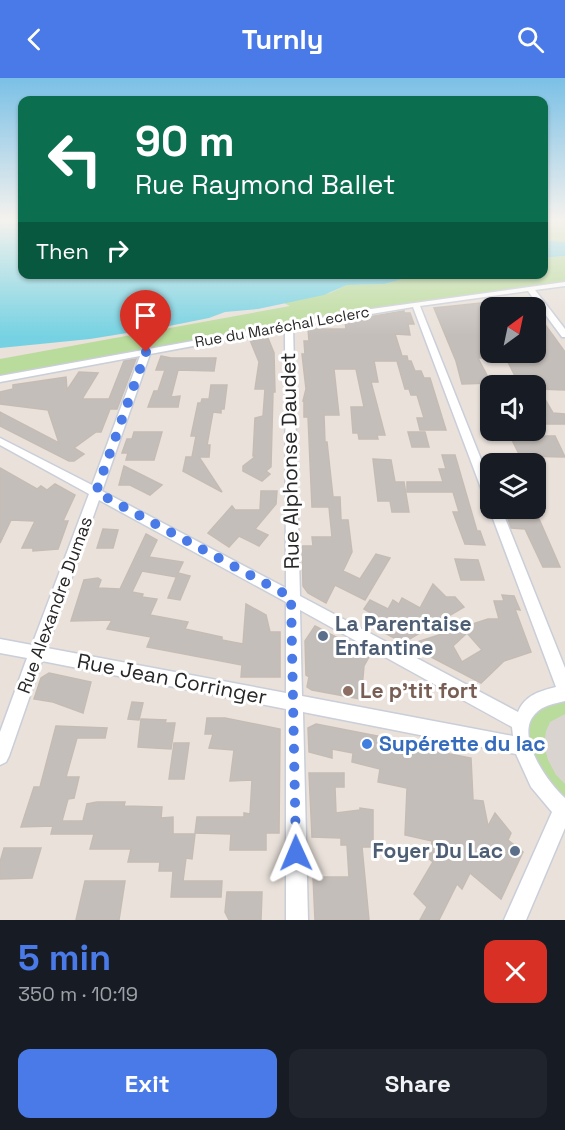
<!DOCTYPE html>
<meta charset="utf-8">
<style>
:root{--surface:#171b24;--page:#20242c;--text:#f1f3f6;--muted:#9ea1a6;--accent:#497ae7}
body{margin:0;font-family:"Space Grotesk",sans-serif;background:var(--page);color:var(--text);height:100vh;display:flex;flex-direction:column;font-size:22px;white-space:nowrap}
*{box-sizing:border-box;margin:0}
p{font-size:20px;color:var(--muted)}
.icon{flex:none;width:33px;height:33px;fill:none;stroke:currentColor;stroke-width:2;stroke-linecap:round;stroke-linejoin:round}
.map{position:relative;height:842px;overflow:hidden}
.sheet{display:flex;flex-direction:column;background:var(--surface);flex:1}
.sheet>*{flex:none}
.guide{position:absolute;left:18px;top:18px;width:530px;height:183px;border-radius:12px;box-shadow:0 2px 4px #0004;background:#0b6e4f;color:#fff;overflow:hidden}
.needle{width:39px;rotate:33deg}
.fabs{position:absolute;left:480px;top:219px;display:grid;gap:12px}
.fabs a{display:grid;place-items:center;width:66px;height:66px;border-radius:12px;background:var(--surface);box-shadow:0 2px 4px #0004;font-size:30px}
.pin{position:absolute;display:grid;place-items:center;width:51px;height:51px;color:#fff;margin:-62px -26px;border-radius:50% 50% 50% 0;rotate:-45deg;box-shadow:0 0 6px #0007}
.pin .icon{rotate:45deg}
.me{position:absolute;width:66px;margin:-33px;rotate:359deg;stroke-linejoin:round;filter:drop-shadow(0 0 4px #0008)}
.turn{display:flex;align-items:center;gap:21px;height:126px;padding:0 18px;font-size:27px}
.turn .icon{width:78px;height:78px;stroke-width:2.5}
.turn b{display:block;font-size:42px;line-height:51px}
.then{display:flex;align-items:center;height:57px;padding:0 18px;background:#0003;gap:12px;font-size:22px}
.round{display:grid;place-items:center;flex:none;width:63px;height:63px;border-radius:12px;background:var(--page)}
.summary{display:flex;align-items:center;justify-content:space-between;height:102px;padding:0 18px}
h1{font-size:36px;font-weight:700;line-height:45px;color:var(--accent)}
.button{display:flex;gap:12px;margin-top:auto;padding:12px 18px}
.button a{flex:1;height:69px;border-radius:12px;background:var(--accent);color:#fff;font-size:24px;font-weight:700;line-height:69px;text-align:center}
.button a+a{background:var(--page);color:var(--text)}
header{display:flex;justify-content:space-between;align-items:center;height:78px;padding:0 18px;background:var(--accent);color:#fff;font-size:27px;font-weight:700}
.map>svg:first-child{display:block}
.green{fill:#b9db9b}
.plaza{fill:#d9d4d0}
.water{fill:#76d2e2}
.building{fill:#c4beba;stroke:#c4bcb4;stroke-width:1.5;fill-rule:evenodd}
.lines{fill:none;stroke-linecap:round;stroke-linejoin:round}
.minor-casing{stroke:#c9ced8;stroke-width:3}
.minor{fill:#fff;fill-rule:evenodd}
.route{stroke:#497ae7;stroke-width:10;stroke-dasharray:0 18}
.service-dot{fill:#5c6f8a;stroke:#fff;stroke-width:2}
.education-dot{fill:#8d6e63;stroke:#fff;stroke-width:2}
.shop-dot{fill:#3f7fe0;stroke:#fff;stroke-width:2}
.labels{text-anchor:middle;stroke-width:6;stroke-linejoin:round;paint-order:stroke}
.far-street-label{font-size:15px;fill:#272727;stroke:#fff}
.street-label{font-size:18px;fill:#272727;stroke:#fff}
.near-street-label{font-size:21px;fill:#272727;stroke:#fff}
.near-service-label{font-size:21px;font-weight:bold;fill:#4e5e75;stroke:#fff;text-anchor:start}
.near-education-label{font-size:21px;font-weight:bold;fill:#785e54;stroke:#fff;text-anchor:start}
.near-shop-label{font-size:21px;font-weight:bold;fill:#366cbe;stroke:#fff;text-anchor:start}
</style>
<header><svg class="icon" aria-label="back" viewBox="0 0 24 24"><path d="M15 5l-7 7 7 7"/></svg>Turnly<svg class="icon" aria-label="search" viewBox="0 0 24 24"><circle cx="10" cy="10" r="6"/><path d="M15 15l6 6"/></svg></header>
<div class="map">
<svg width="565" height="842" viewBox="0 0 565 842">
<rect width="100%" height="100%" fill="#e9e1da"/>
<g class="green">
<polygon points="543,141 565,141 565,164 543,162"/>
<polygon points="565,178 565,203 268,249 0,298 0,281 290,228 284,225 330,215 347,207 385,206 416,197 543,196 543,180"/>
<path d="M565,623V724C543,704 507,653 543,629C548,625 558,624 565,623Z"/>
</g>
<polygon class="plaza" points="565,636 565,706 556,697 548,682 544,667 546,653 550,644"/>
<g class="water">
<polygon points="0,141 22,141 22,196 416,197 385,206 347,207 324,217 258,231 225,234 209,240 164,249 90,261 0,270"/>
<polygon points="543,162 565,164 565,178 543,180"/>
</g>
<g class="building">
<polygon points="490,224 490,280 478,280 491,305 462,306 456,283 434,230"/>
<polygon points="404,233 404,235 410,235 414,246 408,246 410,257 395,256 402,278 407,278 408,283 411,283 415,293 421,293 424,300 430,300 446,352 420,352 417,340 424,340 417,317 411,317 409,311 405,311 397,283 374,283 378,304 371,304 385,357 377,357 378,361 359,361 358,355 353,355 351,329 364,329 356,291 334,291 339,337 324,337 325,364 327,364 333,419 340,419 341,442 348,442 352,474 343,493 360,501 376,476 390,480 365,522 335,507 326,525 308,515 303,508 302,468 313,468 312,459 332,459 329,429 312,429 308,339 304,339 304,323 303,323 306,311 302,276 305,276 304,263 309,263 308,251 346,251 345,243"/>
<polygon points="536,234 565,274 565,312 539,311 553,335 565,336 565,346 540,346 536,337 536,308 526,308 522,300 516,300 503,274 536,274 536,261 541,261 536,253"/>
<polygon points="268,260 274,275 275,314 273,314 271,389 266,393 270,396 262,403 243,393 243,388 256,378 253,378 255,340 263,338 265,311 255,311 259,284 250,262"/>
<polygon points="161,278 171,280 216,280 214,293 178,292 171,319 180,318 178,329 148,329 154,313 158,313 165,292 156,292"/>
<polygon points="136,281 117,331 110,331 101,354 96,354 74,370 84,376 74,383 69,383 0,348 0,334 59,365 48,332 0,326 0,314 13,311 13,307 66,299 67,312 79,294 98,295 82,321 109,321 124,283"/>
<polygon points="211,307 227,307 224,331 221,331 221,335 213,334 207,367 210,367 209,379 199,379 222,414 183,393 186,379 192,379 196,358 191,358 198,325 201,325 202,321 209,321"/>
<polygon points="134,354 162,354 154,382 126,382 128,375 122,375 127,361 132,361"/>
<polygon points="408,354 425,354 429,369 412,369"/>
<polygon points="510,358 555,358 565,379 520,378"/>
<polygon points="442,377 455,377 477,453 480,453 485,467 465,466 453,434 459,434 453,414 407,414 407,404 443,404 439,391 446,391"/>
<polygon points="373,381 391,382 395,404 404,404 409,434 392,434 390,423 378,423"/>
<polygon points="124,388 162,407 150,417 130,407 119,407"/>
<polygon points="0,390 37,411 41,408 47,412 55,406 75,417 63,443 68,443 58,471 33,473 33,470 22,470 35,443 11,442 0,465"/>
<polygon points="261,413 277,413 276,426 255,451 268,457 259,468 239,458 229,469 208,455 232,428 235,432 260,432"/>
<polygon points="508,441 539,441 560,489 543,489 525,451 511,450"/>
<polygon points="103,451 118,452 113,470 97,470"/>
<polygon points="146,456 157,462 149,479 183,484 176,499 142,493 132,514 143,516 142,519 157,521 150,537 188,544 185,551 222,559 222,562 243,566 246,526 266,537 270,554 280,554 280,599 241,599 242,587 147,569 151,559 107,551 112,542 71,543 84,502 98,500 101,502 98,510 120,511"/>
<polygon points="455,481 478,482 484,502 461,502"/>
<polygon points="178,495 190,498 180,522 168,520"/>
<polygon points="433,506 446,519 455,519 464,529 403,565 383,554 388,545 364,531 370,522 388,531 393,522 399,526 402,520 420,530"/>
<path d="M502,517L514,518L520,532L515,531L531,574L504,583L481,605L408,567L488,541H499L494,523H504ZM467,555L482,572L462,584L453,568Z"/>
<polygon points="315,548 370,577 364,588 361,621 312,612 307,609 309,599 306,597 305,563"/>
<polygon points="49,595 91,604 83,635 53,624 34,621 41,600"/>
<polygon points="132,624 143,625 139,642 128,641"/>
<polygon points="207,640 225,640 280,651 279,755 266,755 266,772 230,772 231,756 195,755 197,739 244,739 244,735 250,736 252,702 230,703 234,672 209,670 213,656 205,656"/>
<polygon points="141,641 166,642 165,645 175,645 171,671 138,669"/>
<polygon points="316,646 378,658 378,662 471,680 473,722 483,723 488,748 495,735 511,755 508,762 523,774 501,821 470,795 462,811 457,806 439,842 420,842 427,829 414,816 433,784 429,781 432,763 405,757 407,710 378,704 380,691 352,684 353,675 332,671 332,680 309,674 308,650"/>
<polygon points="56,648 107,650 105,660 77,660 66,699 79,699 74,720 68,721 62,743 83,743 87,726 97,724 125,724 124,728 162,729 161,740 173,739 173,756 195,756 192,781 186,780 183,803 222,803 221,819 171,819 173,793 159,793 160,784 128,784 131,771 90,771 94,756 51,756 53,748 21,749 34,709 40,709"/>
<polygon points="174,665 189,665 184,701 169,701"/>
<polygon points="309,695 344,695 344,709 335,709 336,735 360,732 360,730 373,732 373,769 362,769 369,842 315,842 313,799 349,799 347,767 341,767 341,760 312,759"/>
<polygon points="4,770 41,770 32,800 0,801 0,784"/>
<polygon points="85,803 125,803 119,842 76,842"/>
<polygon points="227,814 262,814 261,842 229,842 225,834"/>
</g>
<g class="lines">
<g class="minor-casing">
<path id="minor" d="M565,204V208L535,212L565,251V259H562L528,213L420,228L490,404V422L484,418L413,229L293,249L300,518L518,634C525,617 540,613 556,609L489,430L490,427V430H501L565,590V623C554,626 543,627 535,636C514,658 548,705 565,720V750L526,842H504L552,734L531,709L516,676L303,634L308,842H286V631L42,583L9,678L6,684L0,687V654L27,580L0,575V561L32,567L89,416L0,367V360L92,407L140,278L0,304V298L364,232ZM285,251L286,510L102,413L150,276ZM99,422L286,524V615L47,570ZM300,532L512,649L513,658L302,618Z"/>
</g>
<use href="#minor" class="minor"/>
</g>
<linearGradient id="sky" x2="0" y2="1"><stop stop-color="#7ac0e6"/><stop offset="0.55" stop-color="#f5f2ee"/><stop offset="1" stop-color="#f5f2ee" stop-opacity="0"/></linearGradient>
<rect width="565" height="258" fill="url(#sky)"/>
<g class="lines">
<polyline class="route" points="146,274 96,414 291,519 296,775"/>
</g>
<g class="service-dot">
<circle cx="323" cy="558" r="6"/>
<circle cx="515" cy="773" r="6"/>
</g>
<circle class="education-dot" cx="348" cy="613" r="6"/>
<circle class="shop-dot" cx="367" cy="666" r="6"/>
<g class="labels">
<g class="far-street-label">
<text transform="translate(282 249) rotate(-10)" y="5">Rue du Maréchal Leclerc</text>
</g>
<g class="street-label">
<text transform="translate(55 527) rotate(-70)" y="6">Rue Alexandre Dumas</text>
</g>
<g class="near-street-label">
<text transform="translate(290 383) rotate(-91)" y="7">Rue Alphonse Daudet</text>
<text transform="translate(172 601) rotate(11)" y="7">Rue Jean Corringer</text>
</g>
<g class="near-service-label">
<text x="335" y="553">La Parentaise<tspan x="335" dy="24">Enfantine</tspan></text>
<text x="503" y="780" text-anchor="end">Foyer Du Lac</text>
</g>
<g class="near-education-label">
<text x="360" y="620">Le p'tit fort</text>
</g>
<g class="near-shop-label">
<text x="379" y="673">Supérette du lac</text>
</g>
</g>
</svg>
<div class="fabs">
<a><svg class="needle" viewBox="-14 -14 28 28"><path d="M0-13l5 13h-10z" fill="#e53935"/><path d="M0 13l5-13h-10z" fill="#9ea1a6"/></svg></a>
<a><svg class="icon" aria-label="sound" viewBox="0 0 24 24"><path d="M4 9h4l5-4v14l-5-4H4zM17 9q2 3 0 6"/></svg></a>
<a><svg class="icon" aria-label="layers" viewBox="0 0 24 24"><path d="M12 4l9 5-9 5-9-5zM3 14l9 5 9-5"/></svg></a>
</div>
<div class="pin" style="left:146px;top:274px;background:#d93025"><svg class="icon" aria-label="arrive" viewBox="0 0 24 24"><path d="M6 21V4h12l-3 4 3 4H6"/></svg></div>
<svg class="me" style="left:296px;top:775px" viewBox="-20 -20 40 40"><path d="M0-17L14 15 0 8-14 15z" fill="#497ae7" stroke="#fff" stroke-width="4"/></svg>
<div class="guide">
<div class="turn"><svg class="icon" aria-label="left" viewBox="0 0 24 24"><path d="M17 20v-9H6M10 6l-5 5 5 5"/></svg><div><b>90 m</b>Rue Raymond Ballet</div></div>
<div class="then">Then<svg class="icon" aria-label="right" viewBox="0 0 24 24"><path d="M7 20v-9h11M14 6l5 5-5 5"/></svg></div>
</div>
</div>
<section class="sheet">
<div class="summary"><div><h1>5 min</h1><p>350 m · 10:19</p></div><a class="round" style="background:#d93025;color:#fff"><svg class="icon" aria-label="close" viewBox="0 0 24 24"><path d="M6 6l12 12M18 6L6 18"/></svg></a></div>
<div class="button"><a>Exit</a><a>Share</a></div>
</section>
